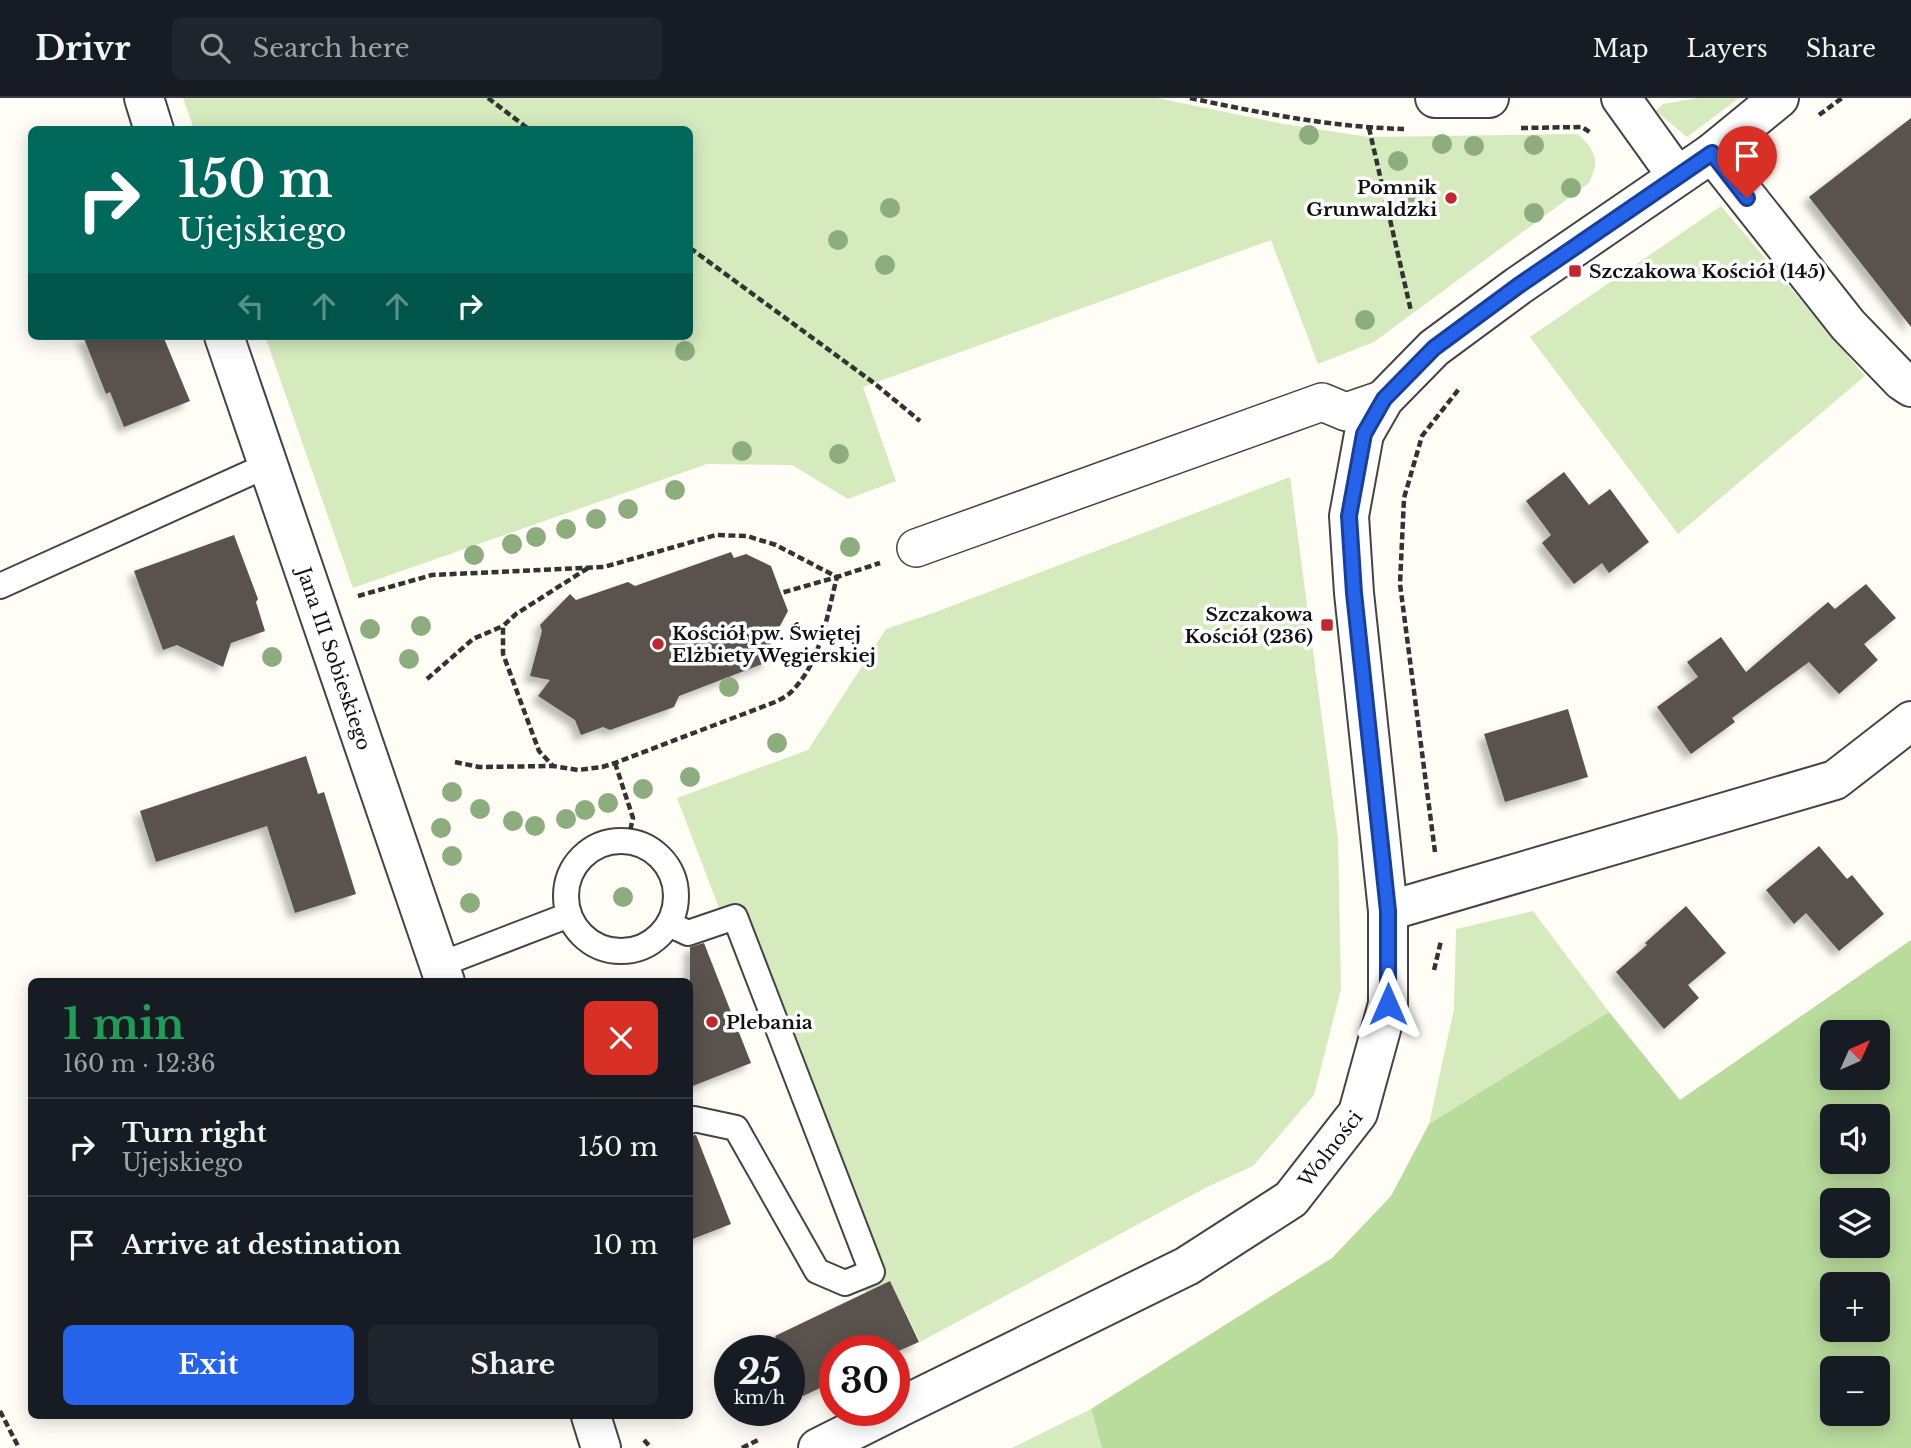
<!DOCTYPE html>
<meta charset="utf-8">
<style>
:root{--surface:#171b24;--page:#20242c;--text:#f1f3f6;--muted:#9ea1a6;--line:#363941;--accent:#2563eb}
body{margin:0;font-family:"Libre Baskerville",serif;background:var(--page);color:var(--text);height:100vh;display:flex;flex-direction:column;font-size:26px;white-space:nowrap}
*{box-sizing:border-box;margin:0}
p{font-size:23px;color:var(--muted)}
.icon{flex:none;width:38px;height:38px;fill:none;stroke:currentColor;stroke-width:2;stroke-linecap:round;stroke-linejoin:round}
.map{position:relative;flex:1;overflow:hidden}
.side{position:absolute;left:28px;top:880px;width:665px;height:441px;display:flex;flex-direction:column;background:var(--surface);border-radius:10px;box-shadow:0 4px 18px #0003}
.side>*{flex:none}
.banner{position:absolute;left:28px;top:28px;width:665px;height:214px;border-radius:10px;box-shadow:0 4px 18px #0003;background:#00695c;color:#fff;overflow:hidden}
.needle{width:46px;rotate:45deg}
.controls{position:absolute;left:1820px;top:922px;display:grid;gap:14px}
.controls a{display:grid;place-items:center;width:70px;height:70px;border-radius:10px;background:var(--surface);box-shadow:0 4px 18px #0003;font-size:35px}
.speed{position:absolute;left:714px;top:1237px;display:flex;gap:14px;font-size:35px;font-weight:700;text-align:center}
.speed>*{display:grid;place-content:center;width:91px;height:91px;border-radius:50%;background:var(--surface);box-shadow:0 4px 18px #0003;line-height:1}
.speed small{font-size:18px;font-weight:400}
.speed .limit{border:10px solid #d22;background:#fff;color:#111}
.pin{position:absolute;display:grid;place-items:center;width:60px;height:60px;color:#fff;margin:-72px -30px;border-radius:50% 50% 50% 0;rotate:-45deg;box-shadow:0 0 7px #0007}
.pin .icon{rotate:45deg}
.me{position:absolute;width:77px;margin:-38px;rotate:0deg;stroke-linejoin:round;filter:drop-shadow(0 0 5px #0008)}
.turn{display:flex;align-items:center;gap:24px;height:147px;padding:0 35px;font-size:32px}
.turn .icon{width:91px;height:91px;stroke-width:2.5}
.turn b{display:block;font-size:49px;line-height:60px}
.lanes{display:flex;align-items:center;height:66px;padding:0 35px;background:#0003;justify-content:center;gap:35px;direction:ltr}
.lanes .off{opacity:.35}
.round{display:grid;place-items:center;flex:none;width:74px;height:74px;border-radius:10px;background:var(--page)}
.head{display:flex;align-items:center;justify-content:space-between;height:119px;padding:0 35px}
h1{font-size:42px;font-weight:700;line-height:52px;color:#1e9e55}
.cta{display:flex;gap:14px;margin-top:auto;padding:14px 35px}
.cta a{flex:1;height:80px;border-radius:10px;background:var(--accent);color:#fff;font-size:28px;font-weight:700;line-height:80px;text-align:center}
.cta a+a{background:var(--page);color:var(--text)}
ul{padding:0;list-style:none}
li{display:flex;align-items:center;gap:21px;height:98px;padding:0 35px;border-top:2px solid var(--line)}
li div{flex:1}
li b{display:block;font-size:26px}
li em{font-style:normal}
header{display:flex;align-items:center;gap:42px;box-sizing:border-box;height:98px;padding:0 35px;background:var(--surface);border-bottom:2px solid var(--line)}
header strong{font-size:33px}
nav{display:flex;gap:38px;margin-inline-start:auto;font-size:24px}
.search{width:490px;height:63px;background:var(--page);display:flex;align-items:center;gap:18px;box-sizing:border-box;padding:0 24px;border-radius:10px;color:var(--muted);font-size:26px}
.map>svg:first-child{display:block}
.green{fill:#d5ebbd}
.forest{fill:#b9dc9c;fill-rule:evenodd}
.building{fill:#5a524d;filter:url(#shadow)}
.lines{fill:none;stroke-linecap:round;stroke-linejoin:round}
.service-casing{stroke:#444;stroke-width:28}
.pedestrian-casing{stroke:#444;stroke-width:40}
.minor-casing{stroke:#444;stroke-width:42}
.tertiary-casing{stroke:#444;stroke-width:42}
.path{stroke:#333;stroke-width:4.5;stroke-dasharray:7 3.5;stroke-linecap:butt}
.service{stroke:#fff;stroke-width:24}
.pedestrian{stroke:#fff;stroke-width:37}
.minor{stroke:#fff;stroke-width:38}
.tertiary{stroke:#fff;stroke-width:38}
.tree{fill:#8dad7f}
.route-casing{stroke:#184099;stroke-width:18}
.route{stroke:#2563eb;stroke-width:12}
.poi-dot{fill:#c4262e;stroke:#fff;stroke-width:2.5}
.labels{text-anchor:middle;stroke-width:7;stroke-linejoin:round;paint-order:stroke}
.poi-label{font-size:19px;font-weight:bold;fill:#111;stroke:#fff;text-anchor:start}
.street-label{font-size:19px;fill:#111;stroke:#fff}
</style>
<header>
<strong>Drivr</strong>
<div class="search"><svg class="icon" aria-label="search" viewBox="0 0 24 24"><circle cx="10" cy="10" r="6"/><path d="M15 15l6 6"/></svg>Search here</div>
<nav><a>Map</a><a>Layers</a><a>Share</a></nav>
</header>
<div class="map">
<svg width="1911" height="1350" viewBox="0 0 1911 1350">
<defs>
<filter id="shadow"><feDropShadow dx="-6" dy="6" stdDeviation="3.5" flood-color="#0004"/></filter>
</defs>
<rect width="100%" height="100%" fill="#fffdf5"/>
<g class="green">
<path d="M183,0H1157L1284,26L1369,39L1578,36C1596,54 1600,61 1589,85L1374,244L1318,266L1271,142L863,289L896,383L848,401L792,367L707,366L353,490L265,238H690V32L194,31Z"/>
<polygon points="1698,0 1739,0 1687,39 1656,13 1663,6"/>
<polygon points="1721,108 1865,278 1678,436 1530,239"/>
<polygon points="1290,379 1338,741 1341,891 1314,997 1253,1068 1207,1089 920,1244 890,1183 866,1195 677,700 808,652 886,531 936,514"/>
<polygon points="1533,813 1609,914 1429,1026 1454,911 1456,831"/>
<polygon points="1091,1311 1102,1350 1012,1350"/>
</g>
<path class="forest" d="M1911,842V1350H1102L1091,1311L1332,1160L1391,1098L1429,1026L1609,914L1680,1002ZM1832,934H1878V980H1832ZM1878,1018V1064H1832V1018ZM1832,1102H1878V1148H1832ZM1832,1186H1878V1232H1832ZM1878,1270V1316H1832V1270Z"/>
<g class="building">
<polygon points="1911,20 1911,229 1809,99"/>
<polygon points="83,238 163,238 190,303 124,329 110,294 106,296"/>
<polygon points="1564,374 1589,407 1610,391 1649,444 1609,475 1602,465 1574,486 1542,445 1551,437 1526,403"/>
<polygon points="234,437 258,501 256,504 265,533 231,545 223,569 177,547 163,552 134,473"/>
<polygon points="731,454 734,460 746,456 771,468 781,495 788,513 767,552 770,563 679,598 674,609 610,632 603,629 581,637 575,622 538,598 550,582 530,578 542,533 540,527 570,496 576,502 628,484 635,488"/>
<polygon points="1866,486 1896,520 1864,546 1878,562 1839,596 1809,564 1732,620 1735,624 1691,656 1657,609 1698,579 1687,564 1721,539 1746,574 1828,504 1835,511"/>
<polygon points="1568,611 1588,679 1505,704 1484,636"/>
<polygon points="306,658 318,696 324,694 356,796 295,815 267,728 156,764 140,713"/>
<polygon points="1819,748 1847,781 1852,777 1884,816 1839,853 1806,815 1794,826 1766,792"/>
<polygon points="1686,808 1726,855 1688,887 1699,900 1664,931 1616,874 1647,847 1645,845"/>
<polygon points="704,845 751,965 690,989 690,849"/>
<polygon points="696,1037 731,1126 690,1142 690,1038"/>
<polygon points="890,1183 919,1244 894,1255 894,1253 835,1253 835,1283 803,1298 789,1269 789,1253 782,1253 775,1238"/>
</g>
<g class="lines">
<g class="service-casing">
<g id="service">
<polyline points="0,488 268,367"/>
<circle cx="621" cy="798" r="55"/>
<polyline points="669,826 688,835 735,819 872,1174 845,1185 817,1173 736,1030 694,1021 690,1023"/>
<polyline points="439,867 569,817"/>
</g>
</g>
<g class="pedestrian-casing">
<polyline id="pedestrian" points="916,450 1322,304 1346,314 1384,301"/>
</g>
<g class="minor-casing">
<g id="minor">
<polyline points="1621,0 1677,78"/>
<polyline points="1712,55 1848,227 1902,283 1911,289"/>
<polyline points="1388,813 1835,682 1911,623"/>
<path id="s1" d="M894,1312L1187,1168L1291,1101L1358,1015L1388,906V813L1354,495L1349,418L1364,336L1384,301L1434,250L1518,188L1712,55L1779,0"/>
<polyline points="818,1350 894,1312"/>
</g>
</g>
<g class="tertiary-casing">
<g id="tertiary">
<polyline points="144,0 154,32"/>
<polyline points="1435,0 1489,0"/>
<path id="s2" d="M224,238L445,884"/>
<polyline points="591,1318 601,1350"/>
</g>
</g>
<g class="path">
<polyline points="488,0 530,32"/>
<path d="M1190,0C1260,15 1332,29 1404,31"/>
<polyline points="1819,17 1842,0"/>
<polyline points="1369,30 1411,213"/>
<polyline points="1521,30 1582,29 1591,35"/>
<polyline points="690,150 874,285 920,323"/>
<path d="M588,470L516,516L503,528V556L539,653L553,668L578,672L602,669L615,665L775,604C781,601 788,598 793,592C821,563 827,517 837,479L781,495"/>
<polyline points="358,498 432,477 604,469 716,437 747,438 776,447 837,479 880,465"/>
<polyline points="427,581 473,541 503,528"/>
<polyline points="455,664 479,669 553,668"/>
<polyline points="615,665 633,720 628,742"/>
<polyline points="1435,754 1400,486 1404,400 1422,338 1459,291"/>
<polyline points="1434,872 1441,843"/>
<polyline points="0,1313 19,1350"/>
<polyline points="644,1342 651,1350"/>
<polyline points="742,1350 760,1341"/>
</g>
<use href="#service" class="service"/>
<use href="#pedestrian" class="pedestrian"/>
<use href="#minor" class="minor"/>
<use href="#tertiary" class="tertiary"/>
</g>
<g class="tree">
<circle cx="1309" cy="37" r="10"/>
<circle cx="1442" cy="46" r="10"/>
<circle cx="1534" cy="47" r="10"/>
<circle cx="1474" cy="48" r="10"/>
<circle cx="1398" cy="63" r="10"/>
<circle cx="1571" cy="90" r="10"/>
<circle cx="1409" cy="101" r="10"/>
<circle cx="890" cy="110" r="10"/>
<circle cx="1534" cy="115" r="10"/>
<circle cx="838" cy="142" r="10"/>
<circle cx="885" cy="167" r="10"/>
<circle cx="1365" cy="222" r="10"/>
<circle cx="685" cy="253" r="10"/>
<circle cx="742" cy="353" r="10"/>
<circle cx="839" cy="356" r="10"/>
<circle cx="675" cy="392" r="10"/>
<circle cx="628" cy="411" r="10"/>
<circle cx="596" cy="421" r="10"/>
<circle cx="566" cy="431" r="10"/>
<circle cx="536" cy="439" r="10"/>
<circle cx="512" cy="446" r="10"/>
<circle cx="850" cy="449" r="10"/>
<circle cx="474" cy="457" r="10"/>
<circle cx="421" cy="528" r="10"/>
<circle cx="370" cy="531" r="10"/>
<circle cx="272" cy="559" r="10"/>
<circle cx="409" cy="561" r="10"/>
<circle cx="729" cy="589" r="10"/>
<circle cx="777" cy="645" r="10"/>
<circle cx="690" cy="679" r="10"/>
<circle cx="643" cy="691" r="10"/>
<circle cx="452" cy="694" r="10"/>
<circle cx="608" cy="705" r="10"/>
<circle cx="480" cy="711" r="10"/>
<circle cx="585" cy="712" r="10"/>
<circle cx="566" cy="721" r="10"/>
<circle cx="513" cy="723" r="10"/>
<circle cx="535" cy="728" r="10"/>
<circle cx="441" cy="730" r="10"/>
<circle cx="452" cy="758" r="10"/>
<circle cx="623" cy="799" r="10"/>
<circle cx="470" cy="805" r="10"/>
</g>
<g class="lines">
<g class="route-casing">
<polyline id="route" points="1388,906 1388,813 1354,495 1349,418 1364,336 1384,301 1434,250 1518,188 1712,55 1747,100"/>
</g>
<use href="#route" class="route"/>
</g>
<g class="poi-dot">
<circle cx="1451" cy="100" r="7"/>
<rect x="1568" y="166" width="14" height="14" rx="3.5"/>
<rect x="1320" y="520" width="14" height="14" rx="3.5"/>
<circle cx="658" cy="546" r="7"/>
<circle cx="712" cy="924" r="7"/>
</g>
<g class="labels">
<g class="poi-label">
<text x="1437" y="96" text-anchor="end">Pomnik<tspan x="1437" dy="22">Grunwaldzki</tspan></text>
<text x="1589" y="180">Szczakowa Kościół (145)</text>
<text x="1313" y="523" text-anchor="end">Szczakowa<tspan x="1313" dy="22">Kościół (236)</tspan></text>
<text x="672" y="542">Kościół pw. Świętej<tspan x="672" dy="22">Elżbiety Węgierskiej</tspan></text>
<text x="726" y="931">Plebania</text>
</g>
<g class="street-label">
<text dy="7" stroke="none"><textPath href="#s2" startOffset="341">Jana III Sobieskiego</textPath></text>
<text dy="7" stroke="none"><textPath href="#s1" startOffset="514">Wolności</textPath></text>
</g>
</g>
</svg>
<div class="controls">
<a><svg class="needle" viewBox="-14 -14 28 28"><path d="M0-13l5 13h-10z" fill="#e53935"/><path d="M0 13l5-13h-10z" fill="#9ea1a6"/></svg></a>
<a><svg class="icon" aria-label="sound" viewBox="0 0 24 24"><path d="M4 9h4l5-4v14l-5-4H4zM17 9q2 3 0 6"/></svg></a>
<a><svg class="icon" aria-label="layers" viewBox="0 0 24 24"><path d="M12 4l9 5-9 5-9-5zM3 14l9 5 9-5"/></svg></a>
<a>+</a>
<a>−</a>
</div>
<div class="speed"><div>25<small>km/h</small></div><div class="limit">30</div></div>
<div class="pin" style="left:1747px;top:100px;background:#d93025"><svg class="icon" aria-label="arrive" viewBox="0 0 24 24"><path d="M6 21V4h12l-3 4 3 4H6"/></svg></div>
<svg class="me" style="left:1388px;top:906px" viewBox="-20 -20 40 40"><path d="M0-17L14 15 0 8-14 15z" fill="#2563eb" stroke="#fff" stroke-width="4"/></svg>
<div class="banner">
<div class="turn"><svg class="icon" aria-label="right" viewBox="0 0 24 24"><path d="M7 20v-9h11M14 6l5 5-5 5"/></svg><div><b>150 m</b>Ujejskiego</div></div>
<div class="lanes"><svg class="icon off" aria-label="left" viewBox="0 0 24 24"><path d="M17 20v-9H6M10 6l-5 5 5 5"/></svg><svg class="icon off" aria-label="ahead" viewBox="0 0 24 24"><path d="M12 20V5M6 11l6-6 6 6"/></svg><svg class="icon off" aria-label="ahead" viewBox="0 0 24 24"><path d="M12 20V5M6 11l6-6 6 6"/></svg><svg class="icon" aria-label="right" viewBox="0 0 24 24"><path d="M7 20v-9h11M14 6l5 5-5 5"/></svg></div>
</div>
<section class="side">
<div class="head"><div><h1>1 min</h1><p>160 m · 12:36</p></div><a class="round" style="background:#d93025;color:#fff"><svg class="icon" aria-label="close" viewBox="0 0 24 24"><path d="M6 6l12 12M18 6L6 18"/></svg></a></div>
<ul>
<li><svg class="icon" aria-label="right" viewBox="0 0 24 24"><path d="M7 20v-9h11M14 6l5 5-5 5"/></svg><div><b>Turn right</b><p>Ujejskiego</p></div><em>150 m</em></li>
<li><svg class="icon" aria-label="arrive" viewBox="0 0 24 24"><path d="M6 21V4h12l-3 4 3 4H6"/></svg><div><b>Arrive at destination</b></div><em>10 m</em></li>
</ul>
<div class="cta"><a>Exit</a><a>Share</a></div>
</section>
</div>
